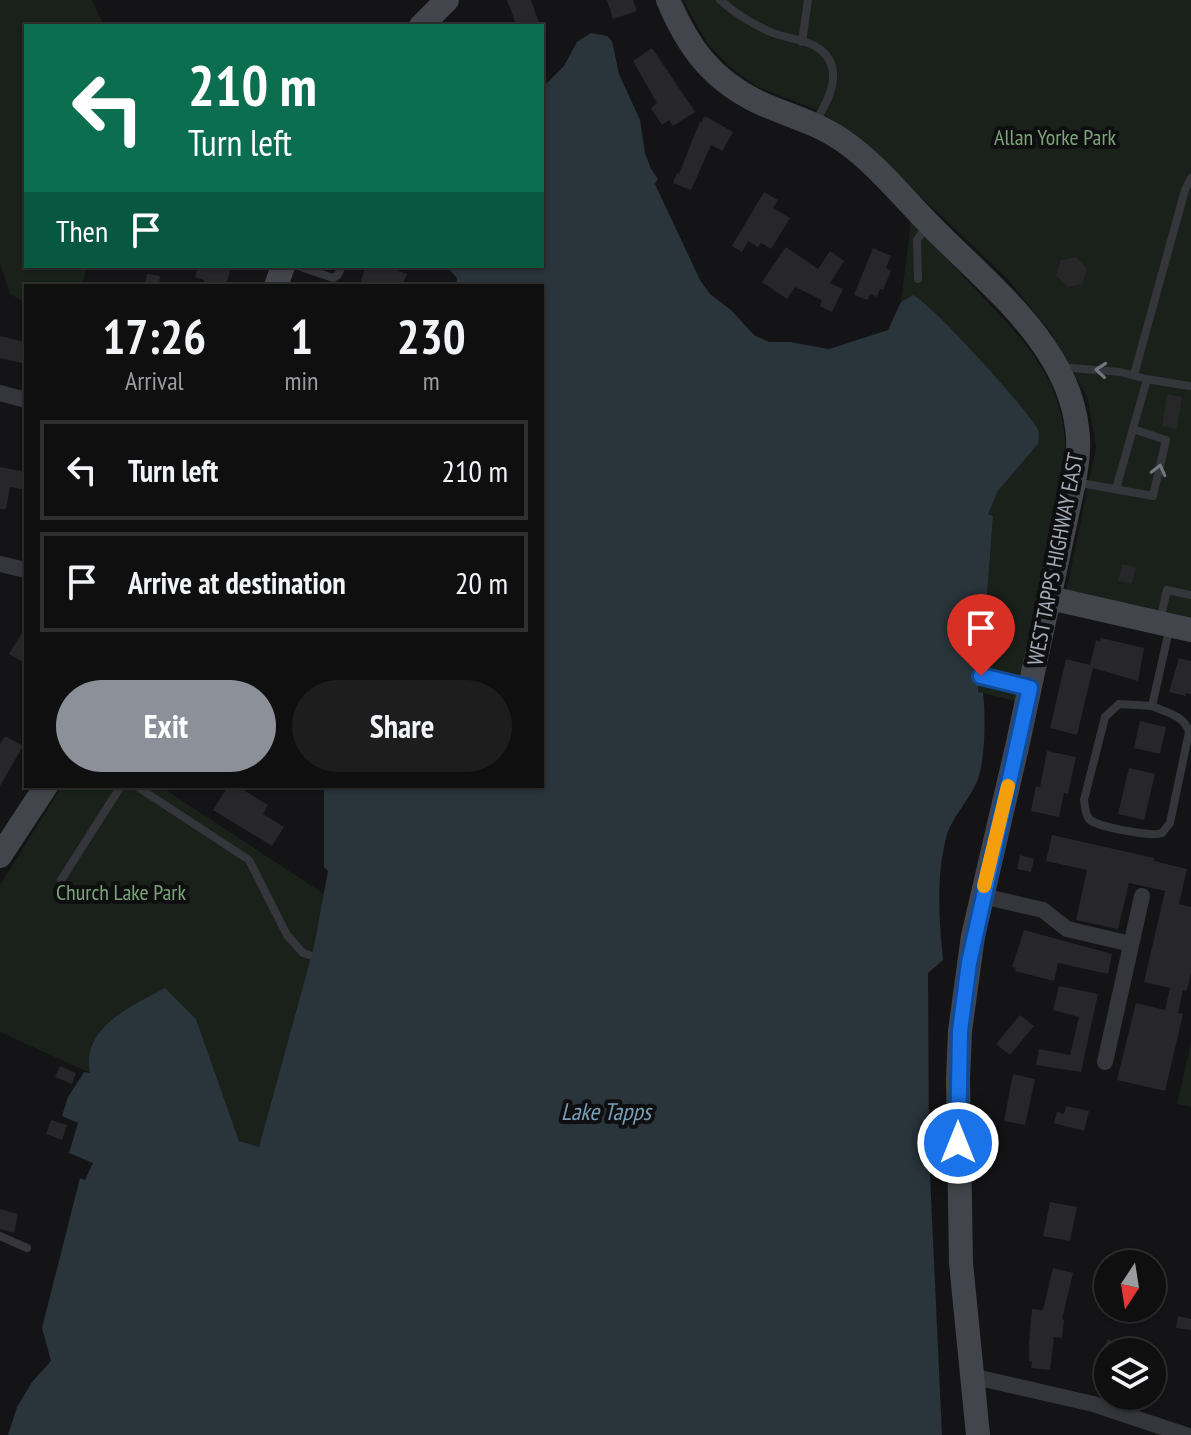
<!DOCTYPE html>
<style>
:root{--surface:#0f0f10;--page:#1d1d1e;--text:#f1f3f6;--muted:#9b9c9f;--line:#2f2f30;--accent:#8c9099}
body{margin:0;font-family:"PT Sans Narrow",sans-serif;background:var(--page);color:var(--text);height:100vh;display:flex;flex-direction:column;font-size:30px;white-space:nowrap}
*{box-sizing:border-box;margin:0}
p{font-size:26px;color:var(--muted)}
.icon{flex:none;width:44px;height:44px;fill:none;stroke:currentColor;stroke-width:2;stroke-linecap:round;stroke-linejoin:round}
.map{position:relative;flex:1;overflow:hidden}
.side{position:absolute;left:24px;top:284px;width:520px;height:504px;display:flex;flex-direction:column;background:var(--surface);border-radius:0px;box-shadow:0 2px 6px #0004,0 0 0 2px var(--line)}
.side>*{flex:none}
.banner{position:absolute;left:24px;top:24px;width:520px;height:244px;border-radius:0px;box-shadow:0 2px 6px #0004,0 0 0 2px var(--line);background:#0b6e4f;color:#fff;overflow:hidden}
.needle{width:52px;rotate:192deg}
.buttons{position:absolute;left:1094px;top:1250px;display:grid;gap:16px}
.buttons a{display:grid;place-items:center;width:72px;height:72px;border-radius:50%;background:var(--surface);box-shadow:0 2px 6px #0004,0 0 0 2px var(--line);font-size:40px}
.pin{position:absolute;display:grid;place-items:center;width:68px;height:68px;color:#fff;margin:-82px -34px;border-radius:50% 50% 50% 0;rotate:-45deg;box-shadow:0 0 8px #0007}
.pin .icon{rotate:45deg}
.me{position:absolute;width:88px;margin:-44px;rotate:0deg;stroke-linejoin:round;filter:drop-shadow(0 0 6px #0008)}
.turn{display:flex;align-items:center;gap:28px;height:168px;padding:0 32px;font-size:36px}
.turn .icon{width:104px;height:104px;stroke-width:2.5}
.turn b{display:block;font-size:56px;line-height:68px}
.then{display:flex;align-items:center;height:76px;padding:0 32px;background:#0003;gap:16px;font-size:30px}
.eta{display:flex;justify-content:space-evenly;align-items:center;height:136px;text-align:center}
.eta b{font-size:48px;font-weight:700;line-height:56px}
.button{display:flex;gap:16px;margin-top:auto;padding:16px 32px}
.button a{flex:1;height:92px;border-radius:48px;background:var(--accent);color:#fff;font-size:32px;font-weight:700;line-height:92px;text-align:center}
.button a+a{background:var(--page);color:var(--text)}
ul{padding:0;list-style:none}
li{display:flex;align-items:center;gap:24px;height:100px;margin:0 16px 12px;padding:0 16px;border:4px solid var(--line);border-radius:0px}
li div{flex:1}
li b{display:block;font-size:30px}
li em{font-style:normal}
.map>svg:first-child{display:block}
.green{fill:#19211a}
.water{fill:#29343b}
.building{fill:#27272a}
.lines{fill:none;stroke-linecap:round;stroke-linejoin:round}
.lane{stroke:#34363b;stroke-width:8}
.street{stroke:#34363b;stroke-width:16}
.secondary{stroke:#42454b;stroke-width:24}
.oneway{stroke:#72777f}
.route-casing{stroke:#114b97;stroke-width:20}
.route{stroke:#1a73e8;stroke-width:14}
.slow{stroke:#f59e0b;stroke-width:14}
.labels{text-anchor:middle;stroke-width:8;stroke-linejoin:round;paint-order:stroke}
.park-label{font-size:22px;fill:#7ba479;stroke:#0f0f11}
.street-label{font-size:22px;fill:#a4acb7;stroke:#0f0f11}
.water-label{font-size:24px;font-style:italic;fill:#779fb6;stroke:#0f0f11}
</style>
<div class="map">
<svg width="1191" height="1435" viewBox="0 0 1191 1435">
<rect width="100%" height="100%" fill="#141416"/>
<g class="green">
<polygon points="0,0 92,0 104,26 26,26 26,266 87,266 82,286 26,286 26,303 10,294 0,263"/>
<polygon points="683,0 1191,0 1191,622 1066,593 1096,447 1088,399 1052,334 1008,279 856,135 819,111 758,87 731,68 707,43"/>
<path d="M911,220C935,246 959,272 983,297C1033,350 1067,386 1066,463L1019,702L978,692C979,676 983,660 990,646C995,635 1003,628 1006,616L998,599L987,596L993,516L987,514L998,491L1038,444L1021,407L918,298L912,295L901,302Z"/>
<polygon points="62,786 160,786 324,894 314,946 259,1148 239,1141 196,1019 90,1073 0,1032 0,885"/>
<polygon points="1191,1043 1191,1107 1177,1104"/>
</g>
<path class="water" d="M591,33L607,36L612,41L619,74L640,120L645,153L651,169L658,179L655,184L700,280L710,294L731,310L754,335L769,342H790L829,349L888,330L901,302L913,295C933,305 1022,404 1036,426C1040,433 1039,437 1038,444L998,491L988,514L993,516L987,596L998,598L1006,616C1003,628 996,635 990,645C983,659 979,676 978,692L983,693C986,715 985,759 978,779C970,800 952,816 946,838C936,879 939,919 943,960L928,973L929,1153L942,1435H8L17,1407L32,1382L51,1361L42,1328L80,1178L85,1180L93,1163L69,1153L78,1123L62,1116L68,1097L84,1072L90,1073C81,1027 132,1006 165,988L196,1019L239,1141L259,1147L314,946L328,871L324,867V786H542V286H456L457,278L449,269L451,266H542V88L564,66L577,42Z"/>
<g class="building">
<polygon points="507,0 531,0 540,26 517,26"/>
<polygon points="607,0 633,0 637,11 613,19"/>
<polygon points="652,48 695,112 673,126 669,120 662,125 651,108 657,103 633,61"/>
<polygon points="705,116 733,132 722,151 711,145 691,190 673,183 677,173 679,174 700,121 701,123"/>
<polygon points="764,192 778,200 773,208 790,218 771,249 761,243 758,247 748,241 742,252 732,246"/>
<polygon points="786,247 818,269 830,251 844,261 830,283 843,289 832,312 820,306 822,300 795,287 787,299 762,282"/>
<polygon points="873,248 891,256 886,268 891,271 883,290 880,289 877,297 870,294 867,300 854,295"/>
<polygon points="1076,257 1087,269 1082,284 1067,287 1056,275 1061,260"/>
<polygon points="198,266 231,266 226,286 202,286 204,280 195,277"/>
<polygon points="366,266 386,266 407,274 402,286 359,286"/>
<polygon points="147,274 160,276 159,286 145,286"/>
<polygon points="0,336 26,342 26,364 0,358"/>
<polygon points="1167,394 1182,397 1177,429 1162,426"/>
<polygon points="0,467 26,472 26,490 10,487 6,509 0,509"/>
<polygon points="1122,564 1136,567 1132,584 1118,581"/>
<polygon points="26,627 26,664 9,654"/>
<polygon points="1101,638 1144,648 1138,681 1093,668 1077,735 1050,728 1066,659 1090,665 1096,640 1100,641"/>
<polygon points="1179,658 1191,661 1191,694 1186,693 1186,696 1169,692"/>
<polygon points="1140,721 1166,727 1160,754 1134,748"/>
<polygon points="5,736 23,746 0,786 0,744"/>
<polygon points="1047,751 1076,757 1068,794 1064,793 1059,817 1031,811 1036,786 1040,787"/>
<polygon points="1129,768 1155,774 1144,820 1118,814"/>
<polygon points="228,786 237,786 268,805 263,814 284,827 272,846 213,810"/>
<polygon points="1052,835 1154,858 1154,861 1187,869 1179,904 1191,907 1191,972 1187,991 1183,990 1178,1013 1183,1014 1165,1091 1117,1080 1136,1003 1165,1010 1170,988 1144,982 1165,891 1129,883 1118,929 1076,920 1087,870 1046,861"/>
<polygon points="1020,855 1034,859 1031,872 1017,869"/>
<polygon points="1024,930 1112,954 1108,974 1058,963 1054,981 1015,971 1016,968 1012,967"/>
<polygon points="1059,986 1098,994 1081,1072 1036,1065 1039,1049 1070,1055 1079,1017 1053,1010"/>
<polygon points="1020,1015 1034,1026 1010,1055 996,1044"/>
<polygon points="60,1066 76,1073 72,1084 55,1077"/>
<polygon points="1013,1074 1035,1079 1025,1125 1004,1121"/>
<polygon points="1066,1106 1089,1111 1084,1131 1054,1123 1057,1112 1064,1114"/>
<polygon points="51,1120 67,1125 62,1140 46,1134"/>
<polygon points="1050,1202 1077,1207 1070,1241 1043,1236"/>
<polygon points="0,1209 18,1214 14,1233 0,1229"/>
<polygon points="1053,1268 1073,1273 1062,1319 1064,1320 1062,1338 1054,1337 1050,1370 1031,1368 1032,1362 1029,1361 1029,1343 1032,1309 1043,1310"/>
<polygon points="1178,1316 1191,1319 1191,1330 1176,1328"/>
<polygon points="1108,1339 1134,1352 1101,1352"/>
</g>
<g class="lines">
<g class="lane">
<path d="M720,0C736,14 754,25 773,33C786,38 803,39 815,46C847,65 830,100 814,123"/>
<polyline points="802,42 808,0"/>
<polyline points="298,266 333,278 338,275 342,266"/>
<polyline points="918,279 917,240 926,227"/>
<polyline points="1060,367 1120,372 1147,379 1116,489"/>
<polyline points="1134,375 1185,190 1191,178"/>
<polyline points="1147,379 1189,386"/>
<polyline points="1075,482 1153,496 1166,440 1133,429"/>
<polyline points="1160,620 1167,590 1191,595"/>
<polyline points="981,676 1025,687"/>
<path d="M1152,706C1166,712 1185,716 1189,732L1170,823L1162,833C1152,837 1096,827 1089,819C1085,813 1085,806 1084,800L1105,717L1119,704L1152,706L1170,626"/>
<polyline points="136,786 249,860 287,935 303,953 309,955"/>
<polyline points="61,880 121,786"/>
<polyline points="0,1236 27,1248"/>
</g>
<g class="street">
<polyline points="0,393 26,400"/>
<polyline points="0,564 26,570"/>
<polyline points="982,896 1043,910 1067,929 1131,944"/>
<polyline points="1105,1062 1142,896"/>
<polyline points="971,1376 1093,1404 1186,1435"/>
</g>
<g class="secondary">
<path d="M668,0C688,47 711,79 758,102C786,115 816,122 842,140C876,163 904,199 933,228C988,284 1068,345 1077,428C1080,446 1077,464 1074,482L1017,747L973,936L960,1031L958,1079L961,1263L978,1435"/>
<polyline points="421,26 447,0"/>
<polyline points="276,286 283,266"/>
<polyline points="1050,598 1191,630"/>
<polyline points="0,856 46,786"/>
</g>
</g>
<defs><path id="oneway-chevron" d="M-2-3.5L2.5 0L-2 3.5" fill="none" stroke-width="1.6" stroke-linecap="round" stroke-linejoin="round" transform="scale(2)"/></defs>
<g class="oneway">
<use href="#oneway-chevron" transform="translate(1101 370) rotate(-175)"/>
<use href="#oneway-chevron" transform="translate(1159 470) rotate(-76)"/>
</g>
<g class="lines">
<g class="route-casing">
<polyline id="route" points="958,1143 960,1031 969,963 1030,688 981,676"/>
</g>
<use href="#route" class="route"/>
<polyline class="slow" points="984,886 1008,786"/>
</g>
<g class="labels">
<g class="park-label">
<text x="1055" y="145">Allan Yorke Park</text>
<text x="121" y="900">Church Lake Park</text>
</g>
<g class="street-label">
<text transform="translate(1055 559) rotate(-79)" y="8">WEST TAPPS HIGHWAY EAST</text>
</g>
<g class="water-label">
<text x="606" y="1120">Lake Tapps</text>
</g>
</g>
</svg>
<div class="buttons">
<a><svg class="needle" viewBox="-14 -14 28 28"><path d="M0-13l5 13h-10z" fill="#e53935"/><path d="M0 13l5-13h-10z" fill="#9b9c9f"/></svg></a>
<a><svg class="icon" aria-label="layers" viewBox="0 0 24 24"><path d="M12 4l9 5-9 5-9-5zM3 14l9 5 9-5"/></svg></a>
</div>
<div class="pin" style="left:981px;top:676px;background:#d93025"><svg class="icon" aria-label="arrive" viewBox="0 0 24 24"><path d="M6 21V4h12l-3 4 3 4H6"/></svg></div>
<svg class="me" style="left:958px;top:1143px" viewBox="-20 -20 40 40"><circle r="17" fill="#1a73e8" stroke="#fff" stroke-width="3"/><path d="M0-11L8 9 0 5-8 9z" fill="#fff"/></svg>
<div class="banner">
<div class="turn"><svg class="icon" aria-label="left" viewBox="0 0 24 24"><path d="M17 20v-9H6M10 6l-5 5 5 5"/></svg><div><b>210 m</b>Turn left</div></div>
<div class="then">Then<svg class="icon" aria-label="arrive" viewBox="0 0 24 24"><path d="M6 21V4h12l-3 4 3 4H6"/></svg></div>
</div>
<section class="side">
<div class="eta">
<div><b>17:26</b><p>Arrival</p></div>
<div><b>1</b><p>min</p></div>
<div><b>230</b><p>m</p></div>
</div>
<ul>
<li><svg class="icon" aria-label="left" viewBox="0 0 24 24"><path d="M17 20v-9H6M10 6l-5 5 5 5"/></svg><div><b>Turn left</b></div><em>210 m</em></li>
<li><svg class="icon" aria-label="arrive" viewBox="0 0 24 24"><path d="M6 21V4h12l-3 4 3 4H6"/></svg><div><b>Arrive at destination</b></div><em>20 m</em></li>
</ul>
<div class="button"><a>Exit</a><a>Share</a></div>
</section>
</div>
